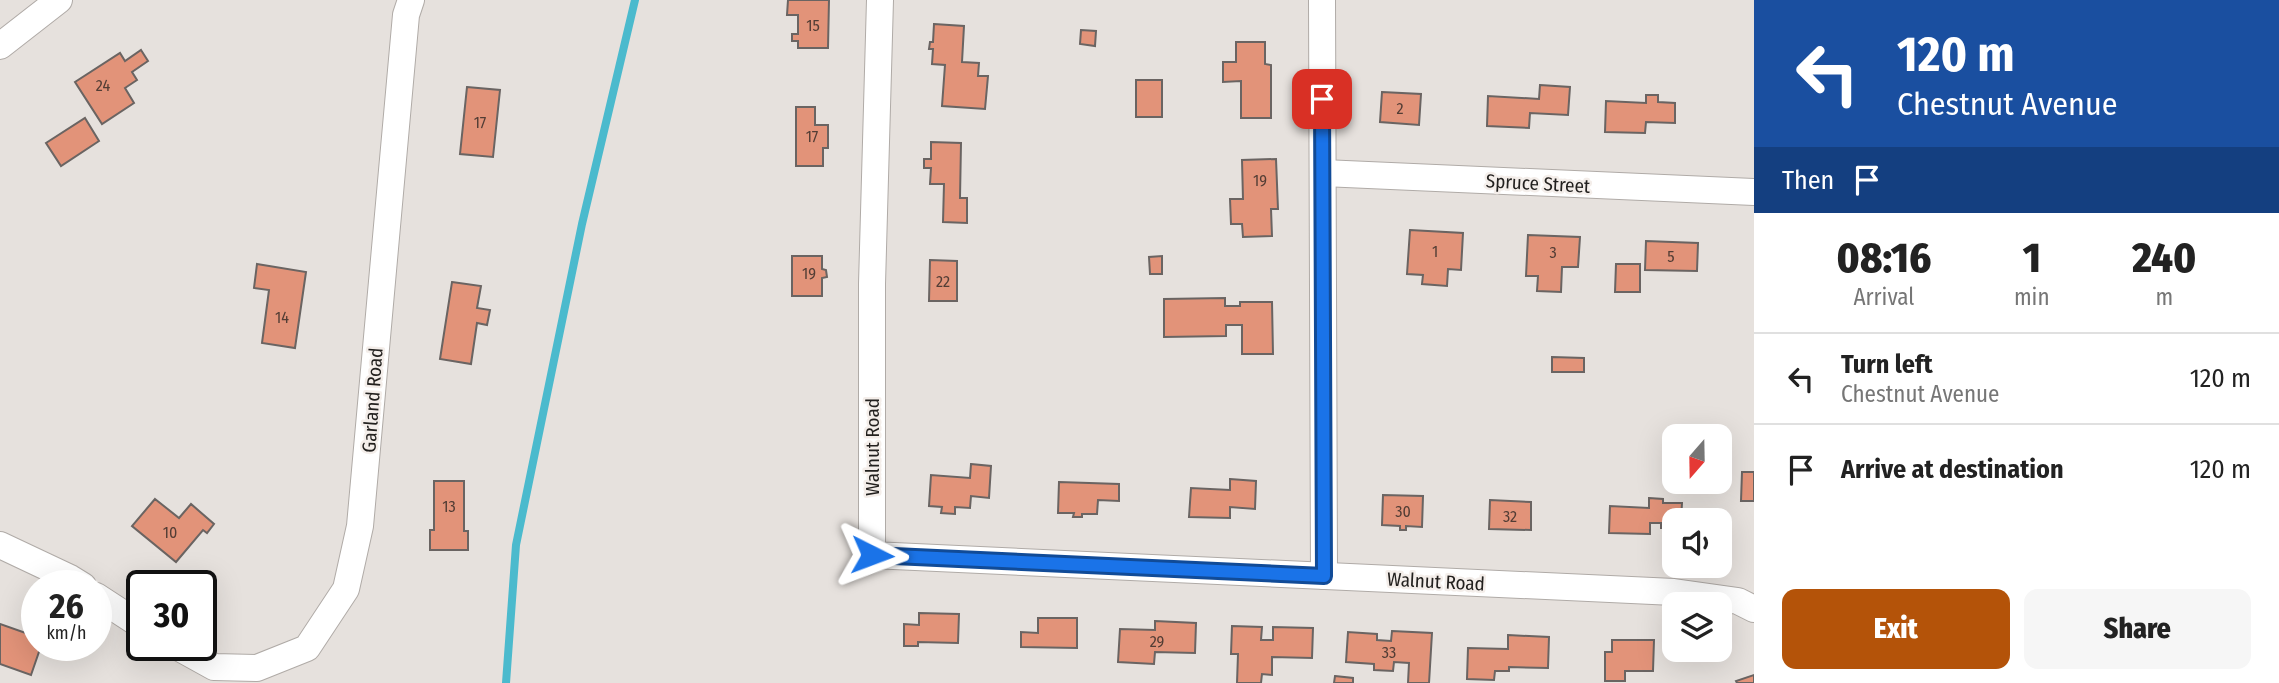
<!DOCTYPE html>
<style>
:root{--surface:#fff;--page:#f6f6f6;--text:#222;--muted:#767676;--line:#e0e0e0;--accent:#b45309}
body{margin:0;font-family:"Fira Sans Condensed",sans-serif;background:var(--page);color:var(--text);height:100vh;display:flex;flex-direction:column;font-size:26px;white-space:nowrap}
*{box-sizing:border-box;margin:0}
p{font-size:23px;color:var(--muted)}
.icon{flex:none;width:38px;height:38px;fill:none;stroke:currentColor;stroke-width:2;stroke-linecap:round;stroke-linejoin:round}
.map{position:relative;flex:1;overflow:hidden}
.sheet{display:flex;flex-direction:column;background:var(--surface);width:525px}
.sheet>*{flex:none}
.top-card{background:#1a4fa0;color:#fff;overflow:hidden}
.needle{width:46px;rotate:200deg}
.controls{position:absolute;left:1662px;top:424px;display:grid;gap:14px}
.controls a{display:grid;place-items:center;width:70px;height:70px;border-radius:14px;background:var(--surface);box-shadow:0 7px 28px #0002;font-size:35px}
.speed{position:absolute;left:21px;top:570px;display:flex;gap:14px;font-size:35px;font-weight:700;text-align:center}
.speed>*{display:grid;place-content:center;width:91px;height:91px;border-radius:50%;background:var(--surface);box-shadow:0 7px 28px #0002;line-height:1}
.speed small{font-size:18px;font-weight:400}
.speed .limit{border:4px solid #111;border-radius:10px;background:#fff;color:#111}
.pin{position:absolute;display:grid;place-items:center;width:60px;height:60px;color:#fff;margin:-30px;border-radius:14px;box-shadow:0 4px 10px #0006}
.me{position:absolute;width:77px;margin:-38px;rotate:93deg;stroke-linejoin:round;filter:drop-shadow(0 0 5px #0008)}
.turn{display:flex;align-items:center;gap:24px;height:147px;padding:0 28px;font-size:32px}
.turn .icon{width:91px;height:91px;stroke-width:2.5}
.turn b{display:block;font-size:49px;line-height:60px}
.then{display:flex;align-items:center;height:66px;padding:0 28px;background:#0003;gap:14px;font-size:26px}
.eta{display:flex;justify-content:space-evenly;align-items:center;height:119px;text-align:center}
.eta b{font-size:42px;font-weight:800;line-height:49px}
.button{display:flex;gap:14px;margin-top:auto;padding:14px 28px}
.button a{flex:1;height:80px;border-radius:14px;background:var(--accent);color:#fff;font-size:28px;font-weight:800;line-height:80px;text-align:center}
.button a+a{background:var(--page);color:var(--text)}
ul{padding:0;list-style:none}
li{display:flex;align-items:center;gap:21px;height:91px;padding:0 28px;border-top:2px solid var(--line)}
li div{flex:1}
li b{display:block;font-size:26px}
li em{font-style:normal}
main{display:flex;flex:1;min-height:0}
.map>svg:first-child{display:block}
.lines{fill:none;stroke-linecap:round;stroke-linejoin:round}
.stream{stroke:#4bbacd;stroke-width:8}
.building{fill:#e29379;stroke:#6a6462;stroke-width:2}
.minor-casing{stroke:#b0aba7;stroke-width:28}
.minor{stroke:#fff;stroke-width:26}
.route-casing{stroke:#114b97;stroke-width:18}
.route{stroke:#1a73e8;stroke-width:12}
.labels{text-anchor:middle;stroke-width:5;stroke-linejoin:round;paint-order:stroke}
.number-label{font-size:16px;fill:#523d35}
.street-label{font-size:19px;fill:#22201e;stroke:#f4eeea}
</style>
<main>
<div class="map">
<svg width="1754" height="683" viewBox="0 0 1754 683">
<rect width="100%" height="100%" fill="#e6e1dd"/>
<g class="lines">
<polyline class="stream" points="506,683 516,545 582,224 635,0"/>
</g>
<g class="building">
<polygon points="788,0 829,0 828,48 798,48 798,41 792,41 792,34 798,34 798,15 787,15"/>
<polygon points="934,24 964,26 962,62 979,63 978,76 988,76 985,109 942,106 945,65 932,64 933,49 929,49 930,42 933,42"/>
<polygon points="1081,30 1096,31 1095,46 1080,44"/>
<polygon points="1236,42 1265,42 1265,64 1271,65 1271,118 1241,118 1241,81 1223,82 1223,62 1236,62"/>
<polygon points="141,50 148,61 132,72 137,80 125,88 134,103 102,124 75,82 120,53 125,61"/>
<rect x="1136" y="80" width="26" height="37"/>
<polygon points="1540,85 1570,87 1568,115 1530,113 1529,128 1487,126 1488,96 1539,99"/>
<polygon points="467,87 500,90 493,157 460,154"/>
<polygon points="1382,92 1421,94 1419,125 1380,122"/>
<polygon points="1646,95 1658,95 1658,102 1675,103 1675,123 1646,122 1645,133 1605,132 1606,101 1646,103"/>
<polygon points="796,107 815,107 815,125 828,125 828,148 823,148 823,166 796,166"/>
<polygon points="85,118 99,141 61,166 46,143"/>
<polygon points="931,142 961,143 960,198 967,198 967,223 943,222 944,184 930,184 931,168 924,168 924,159 931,159"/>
<polygon points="1276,159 1278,209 1271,209 1272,236 1243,237 1242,224 1231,224 1230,199 1243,199 1242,160"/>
<polygon points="1410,230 1463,233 1461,270 1448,269 1447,286 1422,284 1423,275 1407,274"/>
<polygon points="1528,235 1580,237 1578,267 1562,267 1561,292 1537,291 1538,276 1526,276"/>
<polygon points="1646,241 1698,243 1697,271 1645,270"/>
<polygon points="792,256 822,256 822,269 826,270 827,277 822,278 822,296 792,296"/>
<polygon points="1162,256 1162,274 1150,274 1149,257"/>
<polygon points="930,260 957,261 957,301 929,301"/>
<polygon points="257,264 306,272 295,348 262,343 269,290 254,288"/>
<polygon points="1616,264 1640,264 1640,292 1615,292"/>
<polygon points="452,282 481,286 477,308 490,310 487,325 477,323 471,364 440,359"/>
<polygon points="1225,298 1225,306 1240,306 1240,302 1272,302 1273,354 1242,354 1242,325 1226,325 1226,336 1164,337 1164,299"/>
<polygon points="1552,357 1584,358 1584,372 1552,372"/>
<polygon points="971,464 991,466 989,498 971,496 970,508 955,507 955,514 941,513 942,507 929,506 931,475 970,478"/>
<polygon points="1742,472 1754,472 1754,501 1741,501"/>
<polygon points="1230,479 1256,481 1255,509 1230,507 1230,518 1189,517 1191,488 1230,490"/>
<polygon points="434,481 464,481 464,531 468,531 468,550 430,550 430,530 434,530"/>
<polygon points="1059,482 1119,484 1119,501 1098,500 1097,514 1082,514 1082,517 1073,517 1074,513 1058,513"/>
<polygon points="1383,495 1423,496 1422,527 1406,526 1406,530 1400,530 1400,526 1382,525"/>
<polygon points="1649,498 1663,499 1663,503 1682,503 1681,520 1675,520 1675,528 1661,528 1661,523 1650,523 1650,534 1609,533 1610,506 1649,508"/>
<polygon points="155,499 179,518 191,504 214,524 207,533 203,530 176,562 132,526"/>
<polygon points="1490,500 1531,502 1531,530 1489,529"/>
<polygon points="919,613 959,614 958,643 918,642 918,646 904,646 904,624 919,625"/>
<polygon points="1038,618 1077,618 1077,648 1021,647 1021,632 1038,633"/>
<polygon points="1155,621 1196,623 1195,653 1155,652 1154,664 1118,662 1120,629 1155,630"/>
<polygon points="0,624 37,637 37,646 41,646 31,675 0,664"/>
<polygon points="1232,626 1262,627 1261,640 1273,640 1273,627 1313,628 1312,658 1272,657 1272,675 1262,674 1261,683 1237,683 1238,654 1231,654"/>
<polygon points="1392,631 1432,633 1429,683 1408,683 1409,663 1394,662 1393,671 1374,670 1374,664 1346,662 1348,632 1377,634 1377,640 1391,641"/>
<polygon points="1508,635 1549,637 1548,668 1509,667 1509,671 1495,671 1494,680 1467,679 1468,648 1508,649"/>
<polygon points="1612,640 1654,640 1653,671 1625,671 1625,681 1605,681 1605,652 1612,652"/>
<polygon points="1754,675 1754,683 1737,683 1736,681"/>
<polygon points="1335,676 1353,678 1353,683 1334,683"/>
</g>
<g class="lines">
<g class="minor-casing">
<g id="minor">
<polyline points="880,0 872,284 872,555 1674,592 1738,601 1754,609"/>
<polyline points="1322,0 1324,576"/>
<polyline points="0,46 59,0"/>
<polyline points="1323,173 1754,192"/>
<polyline points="0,545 70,578 83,586"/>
<polyline points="96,596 142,626"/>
<polyline points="176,646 214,667 257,668 307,648 346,589 360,526 406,15 411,0"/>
</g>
</g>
<use href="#minor" class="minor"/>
</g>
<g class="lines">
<g class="route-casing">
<polyline id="route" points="872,555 1324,576 1322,99"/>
</g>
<use href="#route" class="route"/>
</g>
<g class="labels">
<g class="number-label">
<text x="813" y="31">15</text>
<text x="103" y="91">24</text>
<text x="1400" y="114">2</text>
<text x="480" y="128">17</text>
<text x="812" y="142">17</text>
<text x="1260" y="186">19</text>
<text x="1435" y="257">1</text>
<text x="1553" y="258">3</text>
<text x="1671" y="262">5</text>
<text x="809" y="279">19</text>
<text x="943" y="287">22</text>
<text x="282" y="323">14</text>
<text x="449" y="512">13</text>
<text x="1403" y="517">30</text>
<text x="1510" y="522">32</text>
<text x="170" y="538">10</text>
<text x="1157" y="647">29</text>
<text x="1389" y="658">33</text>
</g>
<g class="street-label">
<text transform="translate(1538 183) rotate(3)" y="7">Spruce Street</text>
<text transform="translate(372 400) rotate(-86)" y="7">Garland Road</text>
<text transform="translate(872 447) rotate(-90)" y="7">Walnut Road</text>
<text transform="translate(1436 581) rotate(3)" y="7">Walnut Road</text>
</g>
</g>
</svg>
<div class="controls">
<a><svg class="needle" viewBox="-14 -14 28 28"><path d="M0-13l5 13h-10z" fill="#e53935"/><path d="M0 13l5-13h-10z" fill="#767676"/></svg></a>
<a><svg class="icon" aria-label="sound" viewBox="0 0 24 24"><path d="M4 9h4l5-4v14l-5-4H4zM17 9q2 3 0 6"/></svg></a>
<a><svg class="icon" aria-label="layers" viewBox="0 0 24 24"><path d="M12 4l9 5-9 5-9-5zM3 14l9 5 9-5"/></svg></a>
</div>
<div class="speed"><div>26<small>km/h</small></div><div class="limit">30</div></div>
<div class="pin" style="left:1322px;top:99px;background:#d93025"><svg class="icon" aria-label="arrive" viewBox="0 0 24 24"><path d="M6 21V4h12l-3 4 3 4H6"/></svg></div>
<svg class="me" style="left:872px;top:555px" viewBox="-20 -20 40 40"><path d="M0-17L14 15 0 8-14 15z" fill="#1a73e8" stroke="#fff" stroke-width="4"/></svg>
</div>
<section class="sheet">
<div class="top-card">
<div class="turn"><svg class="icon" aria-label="left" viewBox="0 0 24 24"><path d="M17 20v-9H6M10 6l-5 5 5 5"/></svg><div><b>120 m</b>Chestnut Avenue</div></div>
<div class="then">Then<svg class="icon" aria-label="arrive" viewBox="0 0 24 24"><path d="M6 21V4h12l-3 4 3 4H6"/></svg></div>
</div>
<div class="eta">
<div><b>08:16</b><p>Arrival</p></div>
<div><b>1</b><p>min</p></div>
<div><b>240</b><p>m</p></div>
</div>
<ul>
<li><svg class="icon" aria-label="left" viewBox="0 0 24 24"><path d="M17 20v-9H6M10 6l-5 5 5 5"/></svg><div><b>Turn left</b><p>Chestnut Avenue</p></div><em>120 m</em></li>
<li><svg class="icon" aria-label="arrive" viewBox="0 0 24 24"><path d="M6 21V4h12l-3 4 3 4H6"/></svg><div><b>Arrive at destination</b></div><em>120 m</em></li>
</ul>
<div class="button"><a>Exit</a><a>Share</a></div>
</section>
</main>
